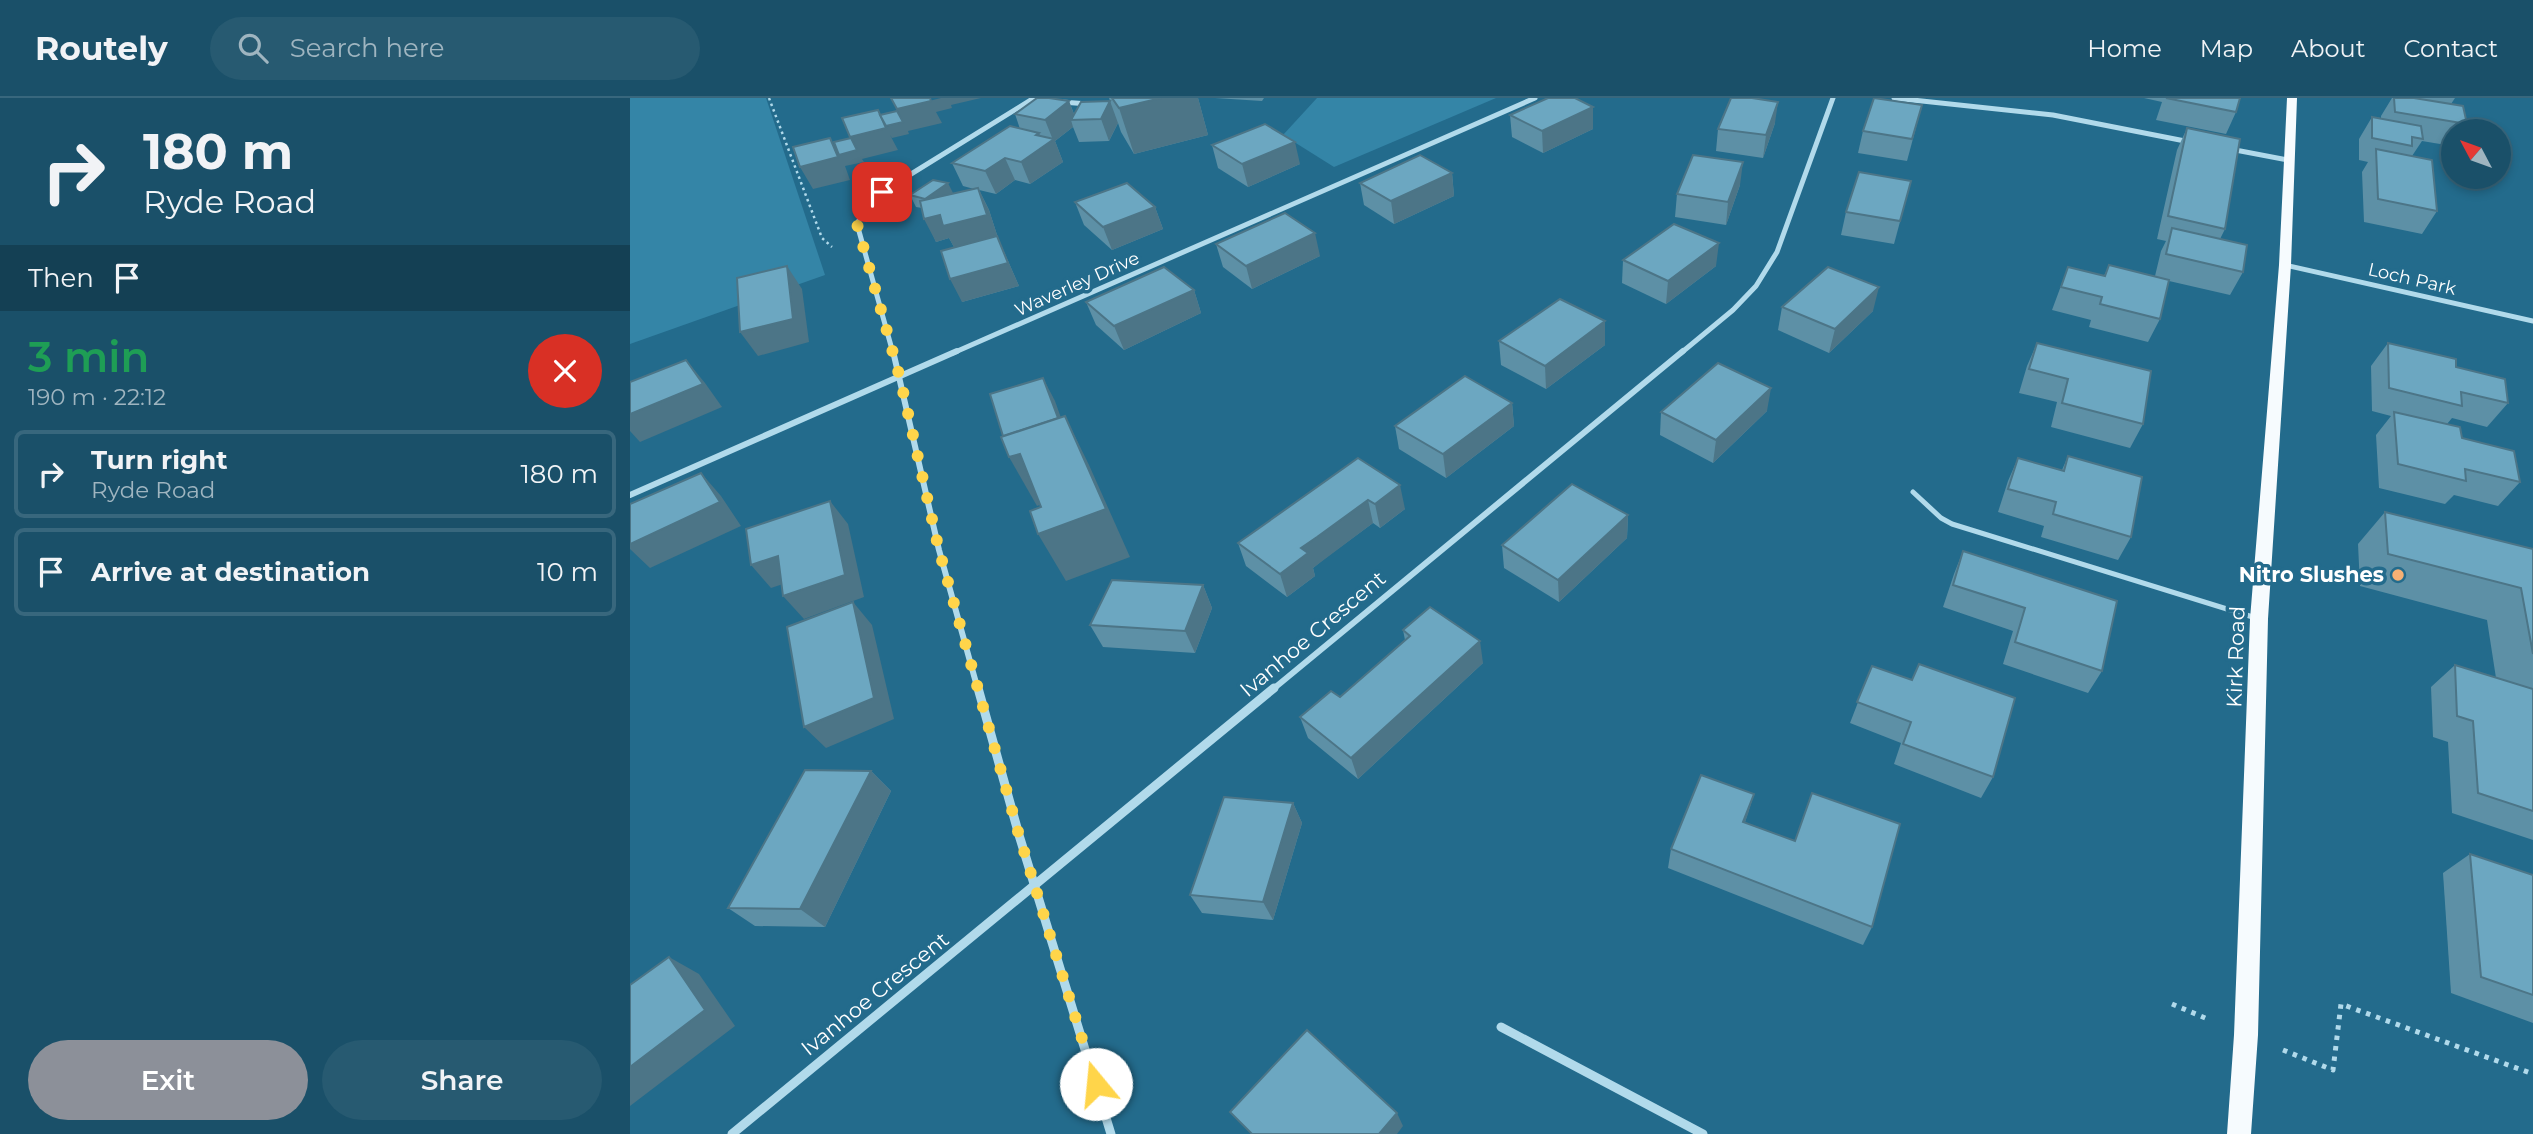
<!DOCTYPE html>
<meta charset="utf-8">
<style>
:root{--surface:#1a5069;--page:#275a71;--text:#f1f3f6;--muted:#9fb5c0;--line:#38677d;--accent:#8c9099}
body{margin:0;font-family:Montserrat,sans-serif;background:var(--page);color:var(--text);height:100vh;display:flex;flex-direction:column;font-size:26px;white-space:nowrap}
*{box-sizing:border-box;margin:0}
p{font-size:23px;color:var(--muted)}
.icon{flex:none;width:38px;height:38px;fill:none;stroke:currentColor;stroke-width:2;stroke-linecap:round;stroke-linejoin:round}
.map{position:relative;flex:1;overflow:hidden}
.sheet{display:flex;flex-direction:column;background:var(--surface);width:630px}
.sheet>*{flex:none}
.hud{background:#1a5069;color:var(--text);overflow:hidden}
.needle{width:46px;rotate:311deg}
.tools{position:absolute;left:1811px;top:21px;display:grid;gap:14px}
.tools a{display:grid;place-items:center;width:70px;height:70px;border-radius:50%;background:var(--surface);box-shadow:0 4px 10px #0003,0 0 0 2px var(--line);font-size:35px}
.pin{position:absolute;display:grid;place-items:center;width:60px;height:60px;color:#fff;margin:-30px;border-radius:14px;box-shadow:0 4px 10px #0006}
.me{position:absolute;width:77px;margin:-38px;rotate:343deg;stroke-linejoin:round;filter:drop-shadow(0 0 5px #0008)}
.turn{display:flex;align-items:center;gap:24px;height:147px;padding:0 28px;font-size:32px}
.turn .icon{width:91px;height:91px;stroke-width:2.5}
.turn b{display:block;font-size:49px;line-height:60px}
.then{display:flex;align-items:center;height:66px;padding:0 28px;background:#0003;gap:14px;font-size:26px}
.round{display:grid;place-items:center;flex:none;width:74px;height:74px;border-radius:37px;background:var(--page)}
.summary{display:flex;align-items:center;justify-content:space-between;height:119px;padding:0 28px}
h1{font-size:42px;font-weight:600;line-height:52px;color:#1e9e55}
.button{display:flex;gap:14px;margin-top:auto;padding:14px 28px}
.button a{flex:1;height:80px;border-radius:42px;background:var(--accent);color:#fff;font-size:28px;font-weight:600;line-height:80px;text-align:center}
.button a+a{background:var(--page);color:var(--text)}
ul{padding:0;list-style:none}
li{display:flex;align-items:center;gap:21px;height:88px;margin:0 14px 10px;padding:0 14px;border:4px solid var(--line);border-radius:10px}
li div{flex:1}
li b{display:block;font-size:26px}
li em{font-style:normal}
header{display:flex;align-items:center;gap:42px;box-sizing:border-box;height:98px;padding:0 35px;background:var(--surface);border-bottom:2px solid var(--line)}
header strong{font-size:33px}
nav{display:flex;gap:38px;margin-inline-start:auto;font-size:24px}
.search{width:490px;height:63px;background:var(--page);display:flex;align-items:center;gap:18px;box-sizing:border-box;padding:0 24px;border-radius:38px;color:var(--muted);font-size:26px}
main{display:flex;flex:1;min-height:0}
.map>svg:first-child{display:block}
.green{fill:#3485a7}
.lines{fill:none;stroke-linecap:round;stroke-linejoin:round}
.path-far1{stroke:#b1daeb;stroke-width:2.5;stroke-dasharray:2.5 3.5;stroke-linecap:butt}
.path{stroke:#b1daeb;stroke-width:5;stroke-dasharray:4.5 6;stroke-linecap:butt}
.lane{stroke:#b1daeb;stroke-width:5}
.street-far2{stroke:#b1daeb;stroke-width:5}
.street-far1{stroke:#b1daeb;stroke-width:6}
.street{stroke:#b1daeb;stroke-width:9}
.primary{fill:#f6fbfe;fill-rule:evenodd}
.wall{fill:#5d90a6}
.shaded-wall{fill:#4c7587}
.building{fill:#6ca7c1;stroke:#4c7587;stroke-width:2}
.route{stroke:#ffd54a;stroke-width:12;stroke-dasharray:0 21.6}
.poi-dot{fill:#f6b074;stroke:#236b8c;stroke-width:2.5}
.labels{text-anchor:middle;stroke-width:7;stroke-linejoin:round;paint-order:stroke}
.far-street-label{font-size:18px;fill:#fff;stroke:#236b8c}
.poi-label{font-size:21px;font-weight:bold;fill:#fff;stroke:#236b8c;text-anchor:end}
.street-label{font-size:21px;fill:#fff;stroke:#236b8c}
</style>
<header>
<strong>Routely</strong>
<div class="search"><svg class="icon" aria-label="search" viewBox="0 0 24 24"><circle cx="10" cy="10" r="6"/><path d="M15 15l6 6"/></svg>Search here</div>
<nav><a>Home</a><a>Map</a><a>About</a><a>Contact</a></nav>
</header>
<main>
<section class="sheet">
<div class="hud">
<div class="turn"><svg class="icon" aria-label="right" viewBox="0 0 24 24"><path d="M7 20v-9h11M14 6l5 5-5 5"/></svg><div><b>180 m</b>Ryde Road</div></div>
<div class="then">Then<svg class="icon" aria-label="arrive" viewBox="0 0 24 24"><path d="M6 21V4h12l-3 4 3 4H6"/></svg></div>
</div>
<div class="summary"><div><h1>3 min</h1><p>190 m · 22:12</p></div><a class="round" style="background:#d93025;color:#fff"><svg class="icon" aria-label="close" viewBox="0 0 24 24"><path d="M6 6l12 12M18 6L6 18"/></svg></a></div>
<ul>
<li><svg class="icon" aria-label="right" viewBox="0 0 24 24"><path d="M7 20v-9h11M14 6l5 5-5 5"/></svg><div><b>Turn right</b><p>Ryde Road</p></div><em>180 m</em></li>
<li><svg class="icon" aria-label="arrive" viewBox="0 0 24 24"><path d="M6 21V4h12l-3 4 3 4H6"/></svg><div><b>Arrive at destination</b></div><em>10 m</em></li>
</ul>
<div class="button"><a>Exit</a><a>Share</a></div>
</section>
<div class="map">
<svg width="1903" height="1036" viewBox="0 0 1903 1036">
<rect width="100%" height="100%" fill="#236b8c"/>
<g class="green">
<polygon points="0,0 136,0 195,177 0,246"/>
<polygon points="687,0 866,0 704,69 653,37"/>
</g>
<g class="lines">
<polyline class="path-far1" points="139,0 192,140 202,149"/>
<g class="path">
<polyline points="1542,906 1580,922"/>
<polyline points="1653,952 1703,972 1711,906 1903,976"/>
</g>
<polyline class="lane" points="1283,394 1311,420 1322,426 1626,520"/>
<g class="street-far2">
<polyline points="1264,0 1423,17 1560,44"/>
<polyline points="432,4 458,6"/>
<polyline points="1600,51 1658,62"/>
<polyline points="1655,167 1903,223"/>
<polyline points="263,255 227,126 235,111 252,94 404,0"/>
<polyline points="323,255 905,0"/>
<polyline points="1051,255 1103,212 1126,188 1147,154 1203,0"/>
</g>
<g class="street-far1">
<polyline points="263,253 309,452 348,592"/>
<polyline points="0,397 327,253"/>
<polyline points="642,592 1053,253"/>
</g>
<g class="street">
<polyline points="348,590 389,737 481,1036"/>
<polyline points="871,929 1073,1036"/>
<polyline points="102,1036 644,590"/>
</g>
<polygon class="primary" points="1657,0 1667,0 1661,167 1638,521 1628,937 1621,1036 1597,1036 1604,937 1620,521 1649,167"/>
</g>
<g class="wall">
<polygon points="479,0 568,0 578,37 504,56 491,34 488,25 479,43 449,44 443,29 425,43 433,64 400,86 385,82 366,96 349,92 359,112 368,140 389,188 332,204 324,149 319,140 306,144 292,110 286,109 280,97 323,96 344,91 333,88 322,65 390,31 385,16 439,3 444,16 480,3"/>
<polygon points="585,0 634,0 632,3"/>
<polygon points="1514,0 1610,0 1606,14 1596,36 1526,22 1532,4"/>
<polygon points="1762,0 1825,0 1821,6 1837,26 1832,33 1824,33 1824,46 1822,48 1792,43 1782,58 1807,113 1792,136 1734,124 1732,74 1738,64 1729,62 1729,41 1742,19 1751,20 1751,18"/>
<polygon points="1292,7 1277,63 1228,55 1233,33"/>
<polygon points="963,9 963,31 913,55 882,39 880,17"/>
<polygon points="1145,25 1133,60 1086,53 1088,31"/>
<polygon points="1557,30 1595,131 1590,141 1613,174 1600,197 1539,183 1530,221 1518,244 1459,229 1461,222 1422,212 1438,169 1474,178 1479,167 1525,178 1531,153 1536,143 1527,141 1547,52"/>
<polygon points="582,47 670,66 618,89 588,70"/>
<polygon points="822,75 824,98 764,126 734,107 730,85"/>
<polygon points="1281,83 1264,146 1211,137 1216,114"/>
<polygon points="1110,87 1096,127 1045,119 1047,96"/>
<polygon points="445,104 525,109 533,131 482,152 454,127"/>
<polygon points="586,146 690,158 622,191 593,169"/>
<polygon points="993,162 1086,168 1036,206 992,185"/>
<polygon points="564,192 571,215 494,252 466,227 456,204"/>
<polygon points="1152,209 1243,213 1199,255 1148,232"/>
<polygon points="975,223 975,247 916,291 871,267 869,243"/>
<polygon points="1407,245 1513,326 1500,350 1421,329 1427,304 1389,295 1397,268"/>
<polygon points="1758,245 1826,269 1878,305 1857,329 1822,320 1817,326 1832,340 1890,384 1868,408 1824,397 1815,406 1749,390 1746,337 1761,318 1742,313 1741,268"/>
<polygon points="882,305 884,328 816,380 769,351 765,328"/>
<polygon points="1137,313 1083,365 1030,337 1031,314"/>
<polygon points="1438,358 1501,439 1488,462 1411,439 1414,428 1368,414 1378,383 1388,360 1432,372"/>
<polygon points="728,360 775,411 750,430 743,425 694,461 683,470 685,478 657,499 616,468 608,445"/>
<polygon points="1755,414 1903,451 1903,742 1822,715 1818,644 1803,639 1801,589 1825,567 1866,580 1857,522 1730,488 1728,446"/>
<polygon points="998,417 997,440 929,504 874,470 872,447"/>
<polygon points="1333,453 1472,573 1458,595 1373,566 1383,533 1313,509 1324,476"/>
<polygon points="573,487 582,510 565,555 473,549 460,527"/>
<polygon points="773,532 853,565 728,681 678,640 670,619 710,599 775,542"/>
<polygon points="1242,568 1363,679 1351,700 1264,666 1271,645 1220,625"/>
<polygon points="241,673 261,693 195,829 125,828 98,810"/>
<polygon points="1124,696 1115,724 1242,829 1233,847 1038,770 1041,751"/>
<polygon points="663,705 672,725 643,822 572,815 560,797"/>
<polygon points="1840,756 1903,777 1903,925 1821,895 1813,775"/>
</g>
<g class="shaded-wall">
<polygon points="311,0 351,0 321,7 322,10 306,14 312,25 278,33 279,36 262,40 260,37 268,52 232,61 234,64 215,68 220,82 183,91 170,69 200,40 209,56 227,52 220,39 273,24 267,11"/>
<polygon points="531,0 568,0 578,37 504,56 489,10"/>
<polygon points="439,3 446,22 441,22 443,29 425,43 433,64 400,86 391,64 406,37 409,35 414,48 423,42 415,22"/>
<polygon points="480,3 488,25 479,43 471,21"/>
<polygon points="1148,4 1145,25 1133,60 1136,37"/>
<polygon points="963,9 963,31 913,55 912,33"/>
<polygon points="665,44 670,66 618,89 612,66"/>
<polygon points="375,60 385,82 366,96 355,73"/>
<polygon points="1113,64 1110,87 1096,127 1098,104"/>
<polygon points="822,75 824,98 764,126 761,103"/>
<polygon points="318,85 324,97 301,113 295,101"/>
<polygon points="348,90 359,112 368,140 389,188 332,204 320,181 325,151 319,140 306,144 294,121 310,117"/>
<polygon points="525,109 533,131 482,152 473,129"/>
<polygon points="685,135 690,158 622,191 616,168"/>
<polygon points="1089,145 1086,168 1036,206 1038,183"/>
<polygon points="157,168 172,191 179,244 128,258 110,234"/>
<polygon points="1249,189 1243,213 1199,255 1205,231"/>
<polygon points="564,192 571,215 494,252 484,228"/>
<polygon points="975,223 975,247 916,291 915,268"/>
<polygon points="56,262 75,285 92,309 10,344 0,333 0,316"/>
<polygon points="413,280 425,303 440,345 417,404 407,408 379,359"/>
<polygon points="1141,290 1137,313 1083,365 1086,342"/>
<polygon points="882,305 884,328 816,380 813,356"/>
<polygon points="435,318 459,367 500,459 436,483 408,436"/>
<polygon points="71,375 91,398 111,428 20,470 0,451 0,446"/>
<polygon points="770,387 775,411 750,430 745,406"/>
<polygon points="738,402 743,425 683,470 685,478 657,499 650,476 671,450"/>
<polygon points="200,403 218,426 234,499 174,521 153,498"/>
<polygon points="998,417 997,440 929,504 928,482"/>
<polygon points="148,458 168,481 141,490 121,467"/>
<polygon points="573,487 582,510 565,555 555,533"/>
<polygon points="223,504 242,527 264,621 196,650 174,629"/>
<polygon points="850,543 853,565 728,681 721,660"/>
<polygon points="241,673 261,693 195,829 170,811"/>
<polygon points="1124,696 1118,716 1108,743 1113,724"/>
<polygon points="663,705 672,725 643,822 633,804"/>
<polygon points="39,859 69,876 105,928 0,1008 0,969"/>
<polygon points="767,1015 773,1028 767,1036 749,1036"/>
</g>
<g class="building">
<polygon points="261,0 300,0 301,3 267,11"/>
<polygon points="407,0 419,0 439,3 415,22 385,16"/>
<polygon points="482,0 531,0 489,10"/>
<polygon points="918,0 945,0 963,9 912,33 880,17"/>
<polygon points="1101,0 1122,0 1148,4 1136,37 1088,31"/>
<polygon points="1244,0 1292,7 1282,41 1233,33"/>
<polygon points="1536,0 1610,0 1606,14"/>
<polygon points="1764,0 1784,0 1833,8 1837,26 1765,14"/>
<polygon points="480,3 471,21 441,22 451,4"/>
<polygon points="248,12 256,30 220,39 212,20"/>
<polygon points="267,13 273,24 256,28 250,17"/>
<polygon points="1742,19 1791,28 1793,41 1782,39 1782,48 1742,40"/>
<polygon points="635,26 665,44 612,66 582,47"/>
<polygon points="380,28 409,35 406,37 424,41 391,64 375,60 355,73 322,65"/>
<polygon points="1557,30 1610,41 1595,131 1538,118"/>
<polygon points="200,40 208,59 170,69 163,49"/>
<polygon points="221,40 227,52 209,57 204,44"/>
<polygon points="1746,51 1802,62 1807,113 1748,101"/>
<polygon points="790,57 822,75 761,103 730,85"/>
<polygon points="1063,57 1113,64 1098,104 1047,96"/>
<polygon points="1229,74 1281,83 1270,123 1216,114"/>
<polygon points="303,82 318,85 295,101 280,97"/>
<polygon points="497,85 525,109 473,129 445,104"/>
<polygon points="348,90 357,117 313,128 310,117 294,121 290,103"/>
<polygon points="655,115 685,135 616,168 586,146"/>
<polygon points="1044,126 1089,145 1038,183 993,162"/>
<polygon points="1542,130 1617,147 1613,174 1536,156"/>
<polygon points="367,138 378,165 320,181 311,153"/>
<polygon points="1479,167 1539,182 1530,221 1470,206 1472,199 1431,189 1438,169 1475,178"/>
<polygon points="157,168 163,221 110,234 107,180"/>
<polygon points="534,169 564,192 484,228 456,204"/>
<polygon points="1198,169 1249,189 1205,231 1152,209"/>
<polygon points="930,201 975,223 915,268 869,243"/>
<polygon points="1407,245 1521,273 1513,326 1432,305 1438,281 1399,271"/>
<polygon points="1758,245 1826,261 1826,269 1875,281 1878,305 1831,294 1832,308 1759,290"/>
<polygon points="56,262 73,286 0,316 0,284"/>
<polygon points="1088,265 1141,290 1086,342 1031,314"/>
<polygon points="835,278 882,305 813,356 765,328"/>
<polygon points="413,280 428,320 373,338 360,296"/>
<polygon points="1764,314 1830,329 1832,340 1884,353 1890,384 1835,371 1836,383 1768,366"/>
<polygon points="435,318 476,411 408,436 400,413 411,409 390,356 379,359 371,339"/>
<polygon points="1438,358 1512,379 1501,439 1423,416 1426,404 1378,391 1388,360 1434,373"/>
<polygon points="728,360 770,387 745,406 738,402 687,439 671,450 678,455 650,476 608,445"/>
<polygon points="71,375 90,404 0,446 0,406"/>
<polygon points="942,386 998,417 928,482 872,447"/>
<polygon points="200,403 215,477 153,498 148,458 121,467 116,431"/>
<polygon points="1755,414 1903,451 1903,556 1891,490 1758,456"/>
<polygon points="1333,453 1487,503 1472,573 1385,544 1395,510 1323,487"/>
<polygon points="482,482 573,487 555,533 460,527"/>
<polygon points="223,504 244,600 174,629 157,529"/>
<polygon points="800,509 850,543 721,660 670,619 701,593 710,599 780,538 773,532"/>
<polygon points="1289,566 1385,600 1363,679 1273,646 1281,624 1227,604 1242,568 1282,582"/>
<polygon points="1825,567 1903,591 1903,713 1848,695 1843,623 1827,618"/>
<polygon points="175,672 241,673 170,811 98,810"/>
<polygon points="1071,677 1124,696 1113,724 1165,743 1182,695 1270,726 1242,829 1041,751"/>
<polygon points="594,699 663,705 633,804 560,797"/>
<polygon points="1840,756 1903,777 1903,897 1851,879"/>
<polygon points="39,859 75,912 0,969 0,887"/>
<polygon points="677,932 767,1015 749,1036 622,1036 600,1014"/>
</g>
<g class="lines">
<polyline class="route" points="252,94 235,111 227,126 270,280 309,452 389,737 466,986"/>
</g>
<circle class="poi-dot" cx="1768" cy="477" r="7"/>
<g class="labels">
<g class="far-street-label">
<text transform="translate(1782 181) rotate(13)" y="6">Loch Park</text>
<text transform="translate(447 186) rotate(-24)" y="6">Waverley Drive</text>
</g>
<g class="poi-label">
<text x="1754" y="484">Nitro Slushes</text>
</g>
<g class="street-label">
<text transform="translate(683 536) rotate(-40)" y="7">Ivanhoe Crescent</text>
<text transform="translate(1606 559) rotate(-88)" y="7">Kirk Road</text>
<text transform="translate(245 896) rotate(-39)" y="7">Ivanhoe Crescent</text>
</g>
</g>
</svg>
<div class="tools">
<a><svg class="needle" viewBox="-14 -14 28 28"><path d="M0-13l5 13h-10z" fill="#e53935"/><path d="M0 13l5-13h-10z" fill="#9fb5c0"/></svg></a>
</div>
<div class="pin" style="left:252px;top:94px;background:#d93025"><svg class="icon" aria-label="arrive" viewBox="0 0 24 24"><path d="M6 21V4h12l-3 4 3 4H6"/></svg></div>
<svg class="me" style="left:466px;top:986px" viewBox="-20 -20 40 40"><circle r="19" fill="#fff"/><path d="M0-13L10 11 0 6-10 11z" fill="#ffd54a"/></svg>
</div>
</main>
